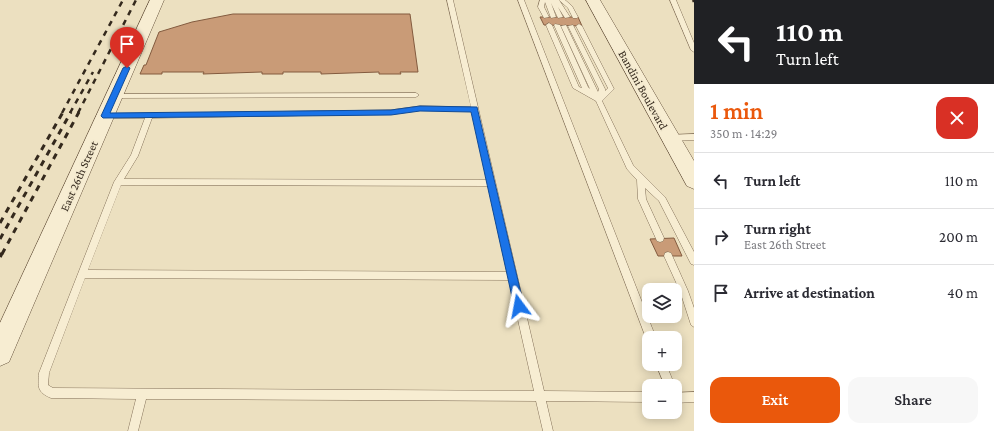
<!DOCTYPE html>
<meta charset="utf-8">
<style>
:root{--surface:#fff;--page:#f7f7f7;--text:#2b2b33;--muted:#7c7c81;--line:#e1e1e2;--accent:#ea580c}
body{margin:0;font-family:"Crimson Pro",serif;background:var(--page);color:var(--text);height:100vh;display:flex;flex-direction:column;font-size:15px;white-space:nowrap}
*{box-sizing:border-box;margin:0}
p{font-size:13px;color:var(--muted)}
.icon{flex:none;width:22px;height:22px;fill:none;stroke:currentColor;stroke-width:2;stroke-linecap:round;stroke-linejoin:round}
.map{position:relative;flex:1;overflow:hidden}
.drawer{display:flex;flex-direction:column;background:var(--surface);width:300px}
.drawer>*{flex:none}
.hud{background:#202124;color:#fff;overflow:hidden}
.fabs{position:absolute;left:642px;top:283px;display:grid;gap:8px}
.fabs a{display:grid;place-items:center;width:40px;height:40px;border-radius:8px;background:var(--surface);box-shadow:0 2px 10px #0003;font-size:20px}
.pin{position:absolute;display:grid;place-items:center;width:34px;height:34px;color:#fff;margin:-41px -17px;border-radius:50% 50% 50% 0;rotate:-45deg;box-shadow:0 0 4px #0007}
.pin .icon{rotate:45deg}
.me{position:absolute;width:44px;margin:-22px;rotate:347deg;stroke-linejoin:round;filter:drop-shadow(0 0 3px #0008)}
.turn{display:flex;align-items:center;gap:14px;height:84px;padding:0 16px;font-size:18px}
.turn .icon{width:52px;height:52px;stroke-width:2.5}
.turn b{display:block;font-size:28px;line-height:34px}
.round{display:grid;place-items:center;flex:none;width:42px;height:42px;border-radius:12px;background:var(--page)}
.head{display:flex;align-items:center;justify-content:space-between;height:68px;padding:0 16px}
h1{font-size:24px;font-weight:600;line-height:30px;color:var(--accent)}
.primary-button{display:flex;gap:8px;margin-top:auto;padding:8px 16px}
.primary-button a{flex:1;height:46px;border-radius:12px;background:var(--accent);color:#fff;font-size:16px;font-weight:600;line-height:46px;text-align:center}
.primary-button a+a{background:var(--page);color:var(--text)}
ul{padding:0;list-style:none}
li{display:flex;align-items:center;gap:12px;height:56px;padding:0 16px;border-top:1px solid var(--line)}
li div{flex:1}
li b{display:block;font-size:15px}
li em{font-style:normal}
main{display:flex;flex:1;min-height:0}
.map>svg:first-child{display:block}
.building{fill:#c99b77;stroke:#835b3f}
.lines{fill:none;stroke-linecap:round;stroke-linejoin:round}
.lane-casing{stroke:#847159;stroke-width:1}
.secondary-casing{stroke:#66523c;stroke-width:1}
.lane{fill:#f7edd2;fill-rule:evenodd}
.secondary{fill:#f7edd2;fill-rule:evenodd}
.rail-far2{stroke:#34291d;stroke-width:2.5;stroke-dasharray:5.5 5.5;stroke-linecap:butt}
.rail-far1{stroke:#34291d;stroke-width:3;stroke-dasharray:6 6;stroke-linecap:butt}
.rail{stroke:#34291d;stroke-width:3.5;stroke-dasharray:8 8;stroke-linecap:butt}
.route{fill:#1a73e8;stroke:#114b97}
.labels{text-anchor:middle;stroke-width:3.5;stroke-linejoin:round;paint-order:stroke}
.street-label{font-size:12px;fill:#34291d;stroke:#f4eacf}
</style>
<main>
<div class="map">
<svg width="694" height="431" viewBox="0 0 694 431">
<rect width="100%" height="100%" fill="#ece0c0"/>
<g class="building">
<polygon points="233,14 410,14 418,72 400,72 401,74 379,74 379,72 321,74 321,72 283,72 283,74 262,74 262,72 203,74 204,72 162,72 162,74 140,74 144,65 146,65 159,32 192,22"/>
<polygon points="540,17 578,17 582,26 544,25"/>
<polygon points="674,238 682,256 658,256 650,239"/>
</g>
<g class="lines">
<g class="lane-casing">
<g id="lane">
<path d="M447,0H453L544,391L649,392V402L546,401L553,431H543L536,401L146,399L138,431H128L136,399L51,398C37,392 38,387 39,373L114,182L131,155L145,118H103V114L391,110L420,106L471,107ZM420,110L472,111L487,180L124,179L138,156L152,118L391,114ZM121,185L488,186L507,272L88,270ZM85,278L509,280L534,391L53,388L48,385L49,373Z"/>
<polygon points="518,0 524,0 656,338 649,338 649,342 646,338"/>
<polygon points="540,0 559,0 570,17 565,18 558,7 563,17 558,18 551,3 556,17 551,18 545,2 544,7 549,17 544,18 538,7"/>
<polygon points="559,0 565,0 572,6 578,17 577,18 573,18 568,8"/>
<polygon points="670,0 676,0 694,43 694,52 691,50"/>
<polygon points="549,23 552,25 579,87 582,88 554,25 555,24 560,25 588,87 590,89 561,26 566,25 598,92 599,89 568,26 573,25 605,89 605,91 608,88 576,26 579,24 582,26 614,89 602,101 633,165 665,197 694,252 694,265 691,264 659,201 645,188 646,199 664,238 663,241 660,242 657,241 638,199 637,180 627,169 596,101 573,88 546,25"/>
<polygon points="416,93 419,95 416,97 115,98 112,96 115,94"/>
<polygon points="694,134 694,140 671,141 667,138 671,135"/>
<polygon points="668,252 671,253 688,291 694,308 694,327 691,325 680,291 664,256 665,253"/>
<polygon points="656,364 666,364 675,386 665,386"/>
<polygon points="694,392 694,402 675,403 675,393"/>
</g>
</g>
<g class="secondary-casing">
<g id="secondary">
<polygon points="150,0 164,0 9,362 0,366 0,323"/>
<polygon points="586,0 600,0 694,161 694,189 687,186"/>
</g>
</g>
<use href="#lane" class="lane"/>
<use href="#secondary" class="secondary"/>
<g class="rail-far2">
<polyline points="693,0 694,2"/>
<polyline points="62,113 123,0"/>
<polyline points="70,113 93,72"/>
<polyline points="78,113 136,0"/>
</g>
<g class="rail-far1">
<polyline points="0,223 63,112"/>
<polyline points="0,239 71,112"/>
<polyline points="2,254 79,112"/>
</g>
<polyline class="rail" points="0,257 2,253"/>
</g>
<polygon class="route" points="127,66 130,68 110,113 391,110 420,106 477,107 524,306 523,310 519,311 516,310 514,306 471,112 420,111 391,115 103,118 101,116 123,68"/>
<g class="labels">
<g class="street-label">
<text transform="translate(643 90) rotate(61)" y="4">Bandini Boulevard</text>
<text transform="translate(79 176) rotate(-66)" y="4">East 26th Street</text>
</g>
</g>
</svg>
<div class="fabs">
<a><svg class="icon" aria-label="layers" viewBox="0 0 24 24"><path d="M12 4l9 5-9 5-9-5zM3 14l9 5 9-5"/></svg></a>
<a>+</a>
<a>−</a>
</div>
<div class="pin" style="left:127px;top:68px;background:#d93025"><svg class="icon" aria-label="arrive" viewBox="0 0 24 24"><path d="M6 21V4h12l-3 4 3 4H6"/></svg></div>
<svg class="me" style="left:519px;top:306px" viewBox="-20 -20 40 40"><path d="M0-17L14 15 0 8-14 15z" fill="#1a73e8" stroke="#fff" stroke-width="4"/></svg>
</div>
<section class="drawer">
<div class="hud">
<div class="turn"><svg class="icon" aria-label="left" viewBox="0 0 24 24"><path d="M17 20v-9H6M10 6l-5 5 5 5"/></svg><div><b>110 m</b>Turn left</div></div>
</div>
<div class="head"><div><h1>1 min</h1><p>350 m · 14:29</p></div><a class="round" style="background:#d93025;color:#fff"><svg class="icon" aria-label="close" viewBox="0 0 24 24"><path d="M6 6l12 12M18 6L6 18"/></svg></a></div>
<ul>
<li><svg class="icon" aria-label="left" viewBox="0 0 24 24"><path d="M17 20v-9H6M10 6l-5 5 5 5"/></svg><div><b>Turn left</b></div><em>110 m</em></li>
<li><svg class="icon" aria-label="right" viewBox="0 0 24 24"><path d="M7 20v-9h11M14 6l5 5-5 5"/></svg><div><b>Turn right</b><p>East 26th Street</p></div><em>200 m</em></li>
<li><svg class="icon" aria-label="arrive" viewBox="0 0 24 24"><path d="M6 21V4h12l-3 4 3 4H6"/></svg><div><b>Arrive at destination</b></div><em>40 m</em></li>
</ul>
<div class="primary-button"><a>Exit</a><a>Share</a></div>
</section>
</main>
